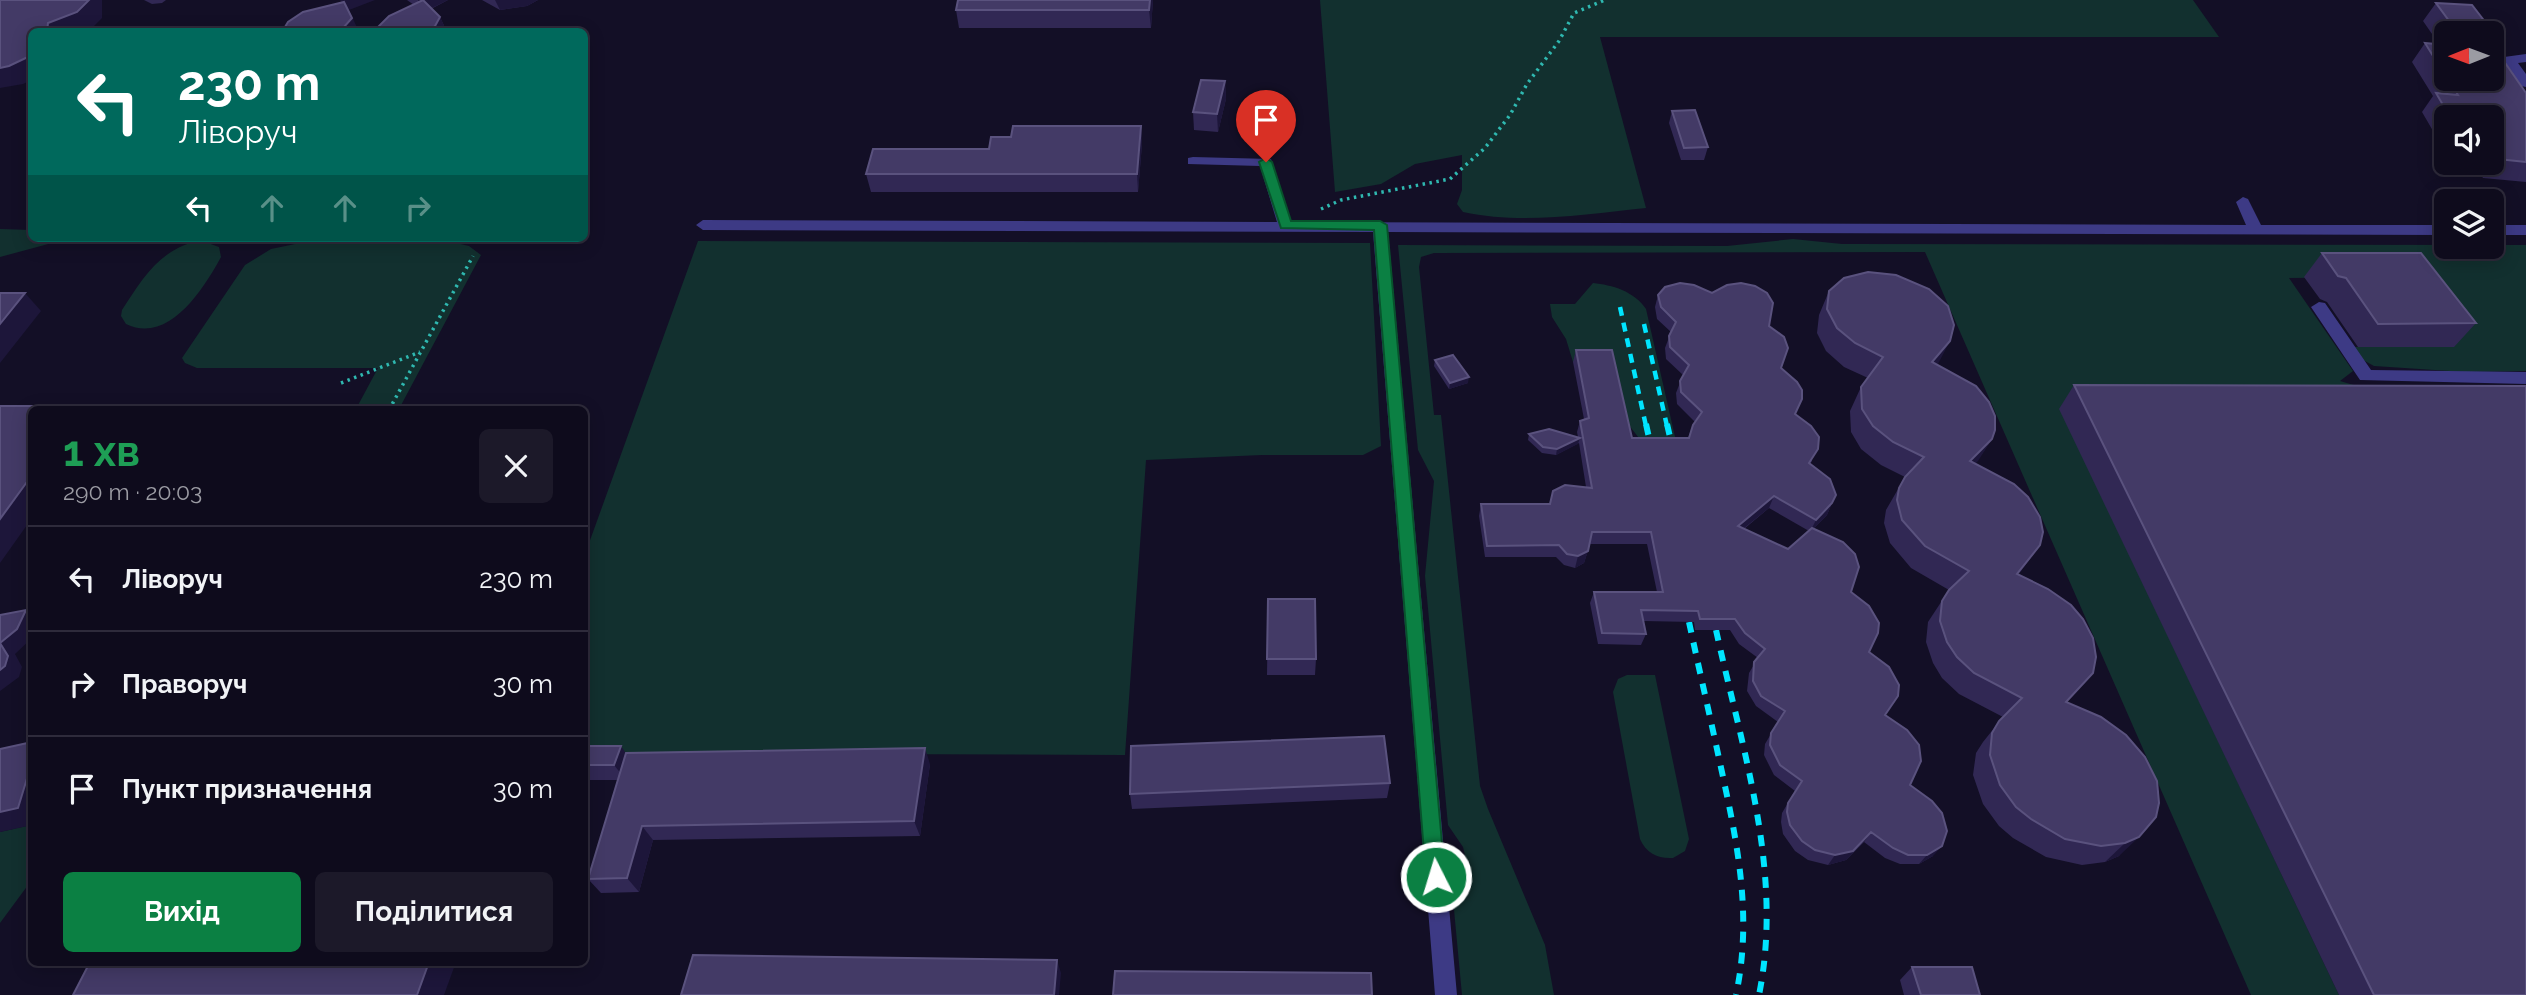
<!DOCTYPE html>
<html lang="uk">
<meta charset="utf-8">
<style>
:root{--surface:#0e0b1c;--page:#1c1929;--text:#f1f3f6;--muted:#9b9ba3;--line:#2e2b3b;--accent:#0b8043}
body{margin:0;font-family:Raleway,sans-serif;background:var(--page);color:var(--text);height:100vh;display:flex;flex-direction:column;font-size:26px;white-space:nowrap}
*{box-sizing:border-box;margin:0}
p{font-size:23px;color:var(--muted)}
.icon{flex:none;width:38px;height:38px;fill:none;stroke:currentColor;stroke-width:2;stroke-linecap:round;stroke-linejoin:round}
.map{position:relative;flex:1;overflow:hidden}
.sheet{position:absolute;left:28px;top:406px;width:560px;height:560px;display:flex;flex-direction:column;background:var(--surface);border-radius:10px;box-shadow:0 4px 18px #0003,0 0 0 2px var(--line)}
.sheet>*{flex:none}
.banner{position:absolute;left:28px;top:28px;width:560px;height:214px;border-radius:10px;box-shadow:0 4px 18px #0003,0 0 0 2px var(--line);background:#00695c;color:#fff;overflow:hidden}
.needle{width:46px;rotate:269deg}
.fabs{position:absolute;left:2434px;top:21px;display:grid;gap:14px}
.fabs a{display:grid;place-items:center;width:70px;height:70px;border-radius:10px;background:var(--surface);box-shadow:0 4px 18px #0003,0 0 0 2px var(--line);font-size:35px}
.pin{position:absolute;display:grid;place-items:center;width:60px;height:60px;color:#fff;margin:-72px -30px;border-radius:50% 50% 50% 0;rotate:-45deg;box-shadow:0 0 7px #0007}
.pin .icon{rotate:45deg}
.me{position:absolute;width:77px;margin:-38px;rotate:355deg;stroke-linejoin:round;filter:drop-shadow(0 0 5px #0008)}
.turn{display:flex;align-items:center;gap:24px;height:147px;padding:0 35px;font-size:32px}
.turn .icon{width:91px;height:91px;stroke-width:2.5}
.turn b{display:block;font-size:49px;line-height:60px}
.lanes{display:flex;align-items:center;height:66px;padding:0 35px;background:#0003;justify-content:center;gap:35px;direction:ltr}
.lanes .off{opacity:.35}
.round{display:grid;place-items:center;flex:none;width:74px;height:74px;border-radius:10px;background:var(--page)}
.overview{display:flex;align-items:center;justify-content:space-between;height:119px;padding:0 35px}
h1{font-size:42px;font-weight:700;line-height:52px;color:#1e9e55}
.cta{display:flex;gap:14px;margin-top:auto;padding:14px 35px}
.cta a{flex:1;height:80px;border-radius:10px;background:var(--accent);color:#fff;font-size:28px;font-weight:700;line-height:80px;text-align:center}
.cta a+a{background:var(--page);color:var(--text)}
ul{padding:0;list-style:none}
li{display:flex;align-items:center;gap:21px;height:105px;padding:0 35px;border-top:2px solid var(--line)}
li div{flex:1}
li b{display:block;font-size:26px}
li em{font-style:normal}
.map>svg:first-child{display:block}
.green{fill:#12302f}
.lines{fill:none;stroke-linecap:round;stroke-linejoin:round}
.path{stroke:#2fb8b0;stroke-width:3.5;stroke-dasharray:2.5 4.5;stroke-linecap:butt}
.minor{fill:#3d3a85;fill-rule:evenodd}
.rail-far1{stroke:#00e5ff;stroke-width:4.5;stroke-dasharray:9 7;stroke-linecap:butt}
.rail{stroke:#00e5ff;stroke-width:6;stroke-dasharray:11 10;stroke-linecap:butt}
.wall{fill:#312854;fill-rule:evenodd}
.shaded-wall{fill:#1d163a}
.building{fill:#433a66;stroke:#5a527e;stroke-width:2}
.route{fill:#0b8043;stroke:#07532c;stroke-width:2}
</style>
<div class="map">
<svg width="2526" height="995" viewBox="0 0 2526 995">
<rect width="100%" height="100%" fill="#130f26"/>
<g class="green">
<path d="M1320,0H2193L2219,37H1600L1646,208C1587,214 1522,225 1463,212L1457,204L1462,190V155L1415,164L1381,184L1335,192Z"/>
<polygon points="0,229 31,230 32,238 61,238 52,243 0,257"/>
<polygon points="1793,239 1842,244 2526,245 2526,371 2465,372 2374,366 2363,360 2352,347 2453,347 2402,277 2289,278 2353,371 2340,381 2357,386 2526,385 2526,409 2060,409 2339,995 2251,995 1925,252 1434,253 1421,257 1419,267 1434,415 1441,415 1480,786 1488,809 1545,945 1554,995 1462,995 1453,899 1469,872 1463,847 1448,825 1425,576 1434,481 1418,450 1398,245 1727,246"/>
<polygon points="698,241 1370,243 1381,446 1363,455 1262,455 1146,460 1125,755 585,753 584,557"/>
<path d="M195,242H205L219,247L221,257C204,288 169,345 126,324L121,316L122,310C141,281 159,250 195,242Z"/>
<polygon points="305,242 452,242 469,246 481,255 399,409 356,409 378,368 197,368 185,363 182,358 245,265 271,249"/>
<path d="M1593,283C1612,285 1634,291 1646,309L1678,450L1653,456L1621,415L1609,362H1573L1566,339L1552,317L1550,304H1575Z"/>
<path d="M1627,675H1655L1689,839L1685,851L1673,858C1658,859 1646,853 1640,839L1613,692L1618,679Z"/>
<polygon points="31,825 31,881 0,923 0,832"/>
</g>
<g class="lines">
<g class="path">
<polyline points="1321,209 1341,200 1450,179 1485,148 1510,115 1527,84 1559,41 1574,13 1605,0"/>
<polyline points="341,383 420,352"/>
<polyline points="389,410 473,256"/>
</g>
<g class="minor">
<polygon points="2526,54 2526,62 2518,63 2526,74 2526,87 2521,86 2502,60 2504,57"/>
<polygon points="1193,157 1271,159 1291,222 2246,225 2236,202 2243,197 2248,199 2261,225 2446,225 2446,235 1388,232 1457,995 1435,995 1373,232 703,230 696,225 703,220 1277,222 1260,166 1188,164 1188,158"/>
<rect x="2492" y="225" width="34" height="10"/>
<polygon points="2319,302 2325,303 2371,370 2526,372 2526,384 2360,380 2311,307"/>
</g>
<g class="rail-far1">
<polyline points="1620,307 1646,426"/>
<polyline points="1644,324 1667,426"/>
</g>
<g class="rail">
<polyline points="1646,424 1653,456"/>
<polyline points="1667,424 1673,450"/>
<path d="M1689,622C1699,669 1710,716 1720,763C1737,841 1753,915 1736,995"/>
<path d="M1716,630C1742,749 1784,872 1759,995"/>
</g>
</g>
<g class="wall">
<polygon points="144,0 166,0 162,3 152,4"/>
<polygon points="407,0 448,0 431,9 440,17 447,32 373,32 414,5"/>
<polygon points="482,0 538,0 527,6 500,10"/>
<polygon points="1153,0 1151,28 959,28 956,10"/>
<polygon points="2436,3 2489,27 2485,33 2446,33 2446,79 2492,79 2526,93 2526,182 2483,178 2474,163 2492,163 2492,117 2446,117 2446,144 2440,143 2422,112 2433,96 2412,62 2425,43 2439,44 2423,21"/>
<polygon points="1225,81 1226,99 1218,132 1194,130 1193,112"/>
<polygon points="1672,111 1708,147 1704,160 1681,160 1669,123"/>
<polygon points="1141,126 1142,144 1138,192 871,192 866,174 989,149 1011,137"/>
<polygon points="2322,253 2476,323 2454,347 2358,347 2327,302 2320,299 2304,277"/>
<polygon points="1829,291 1937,365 1992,439 1975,464 2040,545 2018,575 2067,702 2157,781 2119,856 2105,862 2082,865 2046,857 2013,838 1999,826 1983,804 1973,775 1976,753 1983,742 2003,717 1959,694 1942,678 1933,663 1926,642 1928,622 1949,590 1911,568 1890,543 1884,523 1886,510 1905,477 1881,465 1861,449 1851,432 1850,411 1861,387 1868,378 1844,367 1826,351 1817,333 1819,315"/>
<path d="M1658,295L1769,326L1795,414L1812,461L1810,464L1832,503L1827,515L1813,529L1851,592L1869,652L1885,715L1933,856L1919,864H1900L1885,858L1864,842L1846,860L1828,865L1808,860L1795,851L1783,834L1781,822L1782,813L1795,791L1774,775L1764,755L1765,744L1778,722L1756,706L1747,691L1749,673L1758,658L1739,644L1730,630H1695L1694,622L1643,621L1646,634L1641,645L1598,644L1590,603L1594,592H1657L1647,544H1590L1584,563L1575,568L1564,565L1556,557H1485L1479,516L1481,504H1550L1586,487L1579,443L1556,455L1542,453L1528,440L1529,434L1578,437L1577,432L1580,421L1584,419L1573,362L1576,350L1632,438H1688L1693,425L1695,422L1677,404L1676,393L1683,375L1666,359L1665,348L1671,332L1657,319L1655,307ZM1769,508L1809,531L1788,549L1744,529Z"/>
<polygon points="1435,360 1468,383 1449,389 1434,366"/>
<polygon points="2074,385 2526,995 2339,995 2059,409"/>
<polygon points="1268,599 1316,659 1315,675 1267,675"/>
<polygon points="584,746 626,753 930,764 920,836 653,840 639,892 601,893 588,879 618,780 584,780"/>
<polygon points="1390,783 1387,798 1132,809 1130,794"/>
<polygon points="1912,967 1980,995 1904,995 1900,980"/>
</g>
<g class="shaded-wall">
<polygon points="89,0 102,0 102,18 90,30 85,32 47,32 48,23"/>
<polygon points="340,0 375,0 349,10 359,32 334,32 347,11"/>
<polygon points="418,0 448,0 424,12"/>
<polygon points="495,0 538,0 527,6 500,10"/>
<polygon points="1150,0 1153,0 1151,28 1149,10"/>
<polygon points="440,17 447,32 427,32"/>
<polygon points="32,55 32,80 23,84 0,88 0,68"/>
<polygon points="1225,81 1226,99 1218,132 1217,114"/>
<polygon points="1141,126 1142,144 1138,192 1137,174"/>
<polygon points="25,293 41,311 0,363 0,324"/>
<polygon points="1950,341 1938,364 1932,362"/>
<polygon points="1469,377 1468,383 1449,389 1450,383"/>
<polygon points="1580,438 1578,444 1556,455 1557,449"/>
<polygon points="1992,439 1978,461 1956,484 1970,461"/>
<polygon points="32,475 32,518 0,563 0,519"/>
<polygon points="1774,496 1769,508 1733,537 1738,526"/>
<polygon points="1832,503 1827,515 1810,532 1816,520"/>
<polygon points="2040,545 2024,567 2001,596 2017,574"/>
<polygon points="1588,551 1584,563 1575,568 1578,556"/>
<polygon points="26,610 32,615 32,638 15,654 22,667 19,677 0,691 0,643"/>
<polygon points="621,746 632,762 626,780 614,765"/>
<polygon points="925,748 930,764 920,836 914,821"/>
<polygon points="32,762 32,825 0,832 0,812"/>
<polygon points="642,826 653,840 639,892 627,878"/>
<polygon points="1871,832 1864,842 1846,860 1828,865 1835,855"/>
<polygon points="2139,837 2119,856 2105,862 2125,843"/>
<polygon points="1942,846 1933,856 1919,864 1927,855"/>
<polygon points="1057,960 1061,973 1059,995 1054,995"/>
<polygon points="429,962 456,962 444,995 417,995"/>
</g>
<g class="building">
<polygon points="0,0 89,0 77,12 48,23 47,32 32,32 32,55 9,66 0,68"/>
<polygon points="423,0 440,17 435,26 427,32 373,32 389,16"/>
<polygon points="958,0 1150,0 1149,10 956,10"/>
<polygon points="344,2 352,18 344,27 334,32 282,32 288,22 303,12"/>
<polygon points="2436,3 2472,5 2489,27 2480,27 2485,33 2458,33"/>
<polygon points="2425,43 2446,45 2446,77"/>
<polygon points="2492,44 2526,93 2526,162 2498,159 2492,149 2492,117 2450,117 2436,93 2458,95 2448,79 2492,79"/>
<polygon points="1201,80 1225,81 1217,114 1193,112"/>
<polygon points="1695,110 1708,147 1684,148 1672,111"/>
<polygon points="1013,126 1141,126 1137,174 866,174 873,149 989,149 991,137 1011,137"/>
<polygon points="2322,253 2421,253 2476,323 2378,324 2346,278 2338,276"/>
<polygon points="1868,272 1896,275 1929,289 1948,306 1954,325 1950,341 1932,362 1976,386 1989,402 1995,416 1995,430 1992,439 1970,461 2014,484 2028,497 2040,517 2043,532 2040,545 2017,574 2048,589 2071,605 2083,619 2093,638 2096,657 2093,673 2066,702 2101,717 2126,735 2145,757 2157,781 2159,803 2156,817 2139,837 2125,843 2101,846 2065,839 2031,819 2016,807 2000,785 1990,755 1992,733 1999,721 2022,698 1974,673 1957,657 1947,642 1940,621 1942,601 1949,590 1969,571 1925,546 1902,520 1897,500 1899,488 1905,477 1924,457 1893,442 1873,426 1862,409 1861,387 1883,357 1855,343 1837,328 1827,309 1829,291 1844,278"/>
<polygon points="1680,283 1694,285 1712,293 1727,285 1741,283 1755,286 1767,293 1773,303 1769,326 1784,337 1788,348 1781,368 1797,382 1802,390 1802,399 1795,414 1811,426 1819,437 1818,449 1809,463 1830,479 1836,495 1832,503 1816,520 1774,496 1738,526 1788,549 1812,528 1843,542 1855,554 1859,567 1851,592 1869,606 1879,623 1878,633 1869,652 1889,667 1899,685 1898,696 1885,715 1907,730 1919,745 1921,761 1910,785 1932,801 1942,813 1947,831 1942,846 1927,855 1908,855 1893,848 1871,832 1853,851 1835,855 1815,850 1802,841 1790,825 1787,812 1788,803 1802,781 1780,765 1770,745 1771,733 1785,711 1761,696 1753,681 1754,662 1765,649 1745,633 1735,619 1700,619 1698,611 1641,610 1646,634 1602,633 1594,592 1663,592 1651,532 1592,532 1588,551 1578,556 1567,554 1559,545 1487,546 1481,504 1550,504 1553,491 1565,485 1592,488 1580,421 1589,418 1576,350 1612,350 1632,438 1689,438 1693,425 1702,412 1681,392 1680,381 1689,365 1670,347 1669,336 1676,322 1661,307 1658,295 1665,287"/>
<polygon points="0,293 25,293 0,324"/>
<polygon points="1453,355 1469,377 1450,383 1435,360"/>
<polygon points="2074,385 2526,386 2526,995 2374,995"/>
<polygon points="0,406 82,406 79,410 32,410 32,475 0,519"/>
<polygon points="1549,429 1580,438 1557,449 1543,447 1529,434"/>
<polygon points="1268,599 1315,599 1316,659 1267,659"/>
<polygon points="26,610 17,629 0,643 8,656 5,666 0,670 0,615"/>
<polygon points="1384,736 1390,783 1130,794 1131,746"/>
<polygon points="32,742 32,762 18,808 0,812 0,749"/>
<polygon points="584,746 621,746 614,765 584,765"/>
<polygon points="925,748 914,821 642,826 627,878 588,879 626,753"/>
<polygon points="693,955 1057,960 1054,995 681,995"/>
<polygon points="90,962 429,962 417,995 73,995"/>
<polygon points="1912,967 1972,967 1980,995 1921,995"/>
<polygon points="1115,971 1371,973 1372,995 1113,995"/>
</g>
<polygon class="route" points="1266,158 1272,162 1291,221 1380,221 1387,225 1445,877 1443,884 1436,886 1429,884 1426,877 1374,230 1281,228 1259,162"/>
</svg>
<div class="fabs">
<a><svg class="needle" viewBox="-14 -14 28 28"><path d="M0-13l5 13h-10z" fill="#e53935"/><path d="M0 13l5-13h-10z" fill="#9b9ba3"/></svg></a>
<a><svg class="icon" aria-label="sound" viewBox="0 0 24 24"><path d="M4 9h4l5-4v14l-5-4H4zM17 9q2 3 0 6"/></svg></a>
<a><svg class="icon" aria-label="layers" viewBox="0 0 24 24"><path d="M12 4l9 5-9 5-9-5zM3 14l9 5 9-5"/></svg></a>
</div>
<div class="pin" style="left:1266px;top:162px;background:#d93025"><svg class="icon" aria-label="arrive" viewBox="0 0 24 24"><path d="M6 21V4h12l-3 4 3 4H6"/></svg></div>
<svg class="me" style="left:1436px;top:877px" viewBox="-20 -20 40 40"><circle r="17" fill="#0b8043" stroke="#fff" stroke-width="3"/><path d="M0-11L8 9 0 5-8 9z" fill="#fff"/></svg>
<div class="banner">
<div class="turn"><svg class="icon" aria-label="left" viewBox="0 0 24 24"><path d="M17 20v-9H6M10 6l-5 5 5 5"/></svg><div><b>230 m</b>Ліворуч</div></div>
<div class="lanes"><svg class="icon" aria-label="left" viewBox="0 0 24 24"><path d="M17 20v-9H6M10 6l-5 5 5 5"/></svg><svg class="icon off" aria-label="ahead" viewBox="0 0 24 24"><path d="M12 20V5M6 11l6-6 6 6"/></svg><svg class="icon off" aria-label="ahead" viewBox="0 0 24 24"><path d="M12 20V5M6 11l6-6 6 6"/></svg><svg class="icon off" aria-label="right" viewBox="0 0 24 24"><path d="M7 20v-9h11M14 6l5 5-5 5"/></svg></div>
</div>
<section class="sheet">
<div class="overview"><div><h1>1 хв</h1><p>290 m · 20:03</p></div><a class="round"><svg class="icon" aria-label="close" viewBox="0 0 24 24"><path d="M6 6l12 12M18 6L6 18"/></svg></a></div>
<ul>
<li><svg class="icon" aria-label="left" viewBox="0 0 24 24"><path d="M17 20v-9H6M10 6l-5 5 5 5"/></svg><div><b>Ліворуч</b></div><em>230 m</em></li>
<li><svg class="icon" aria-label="right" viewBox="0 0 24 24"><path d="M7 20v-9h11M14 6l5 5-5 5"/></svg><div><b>Праворуч</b></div><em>30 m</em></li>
<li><svg class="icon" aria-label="arrive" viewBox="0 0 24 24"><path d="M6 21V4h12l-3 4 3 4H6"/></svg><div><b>Пункт призначення</b></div><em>30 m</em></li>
</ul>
<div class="cta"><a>Вихід</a><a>Поділитися</a></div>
</section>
</div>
